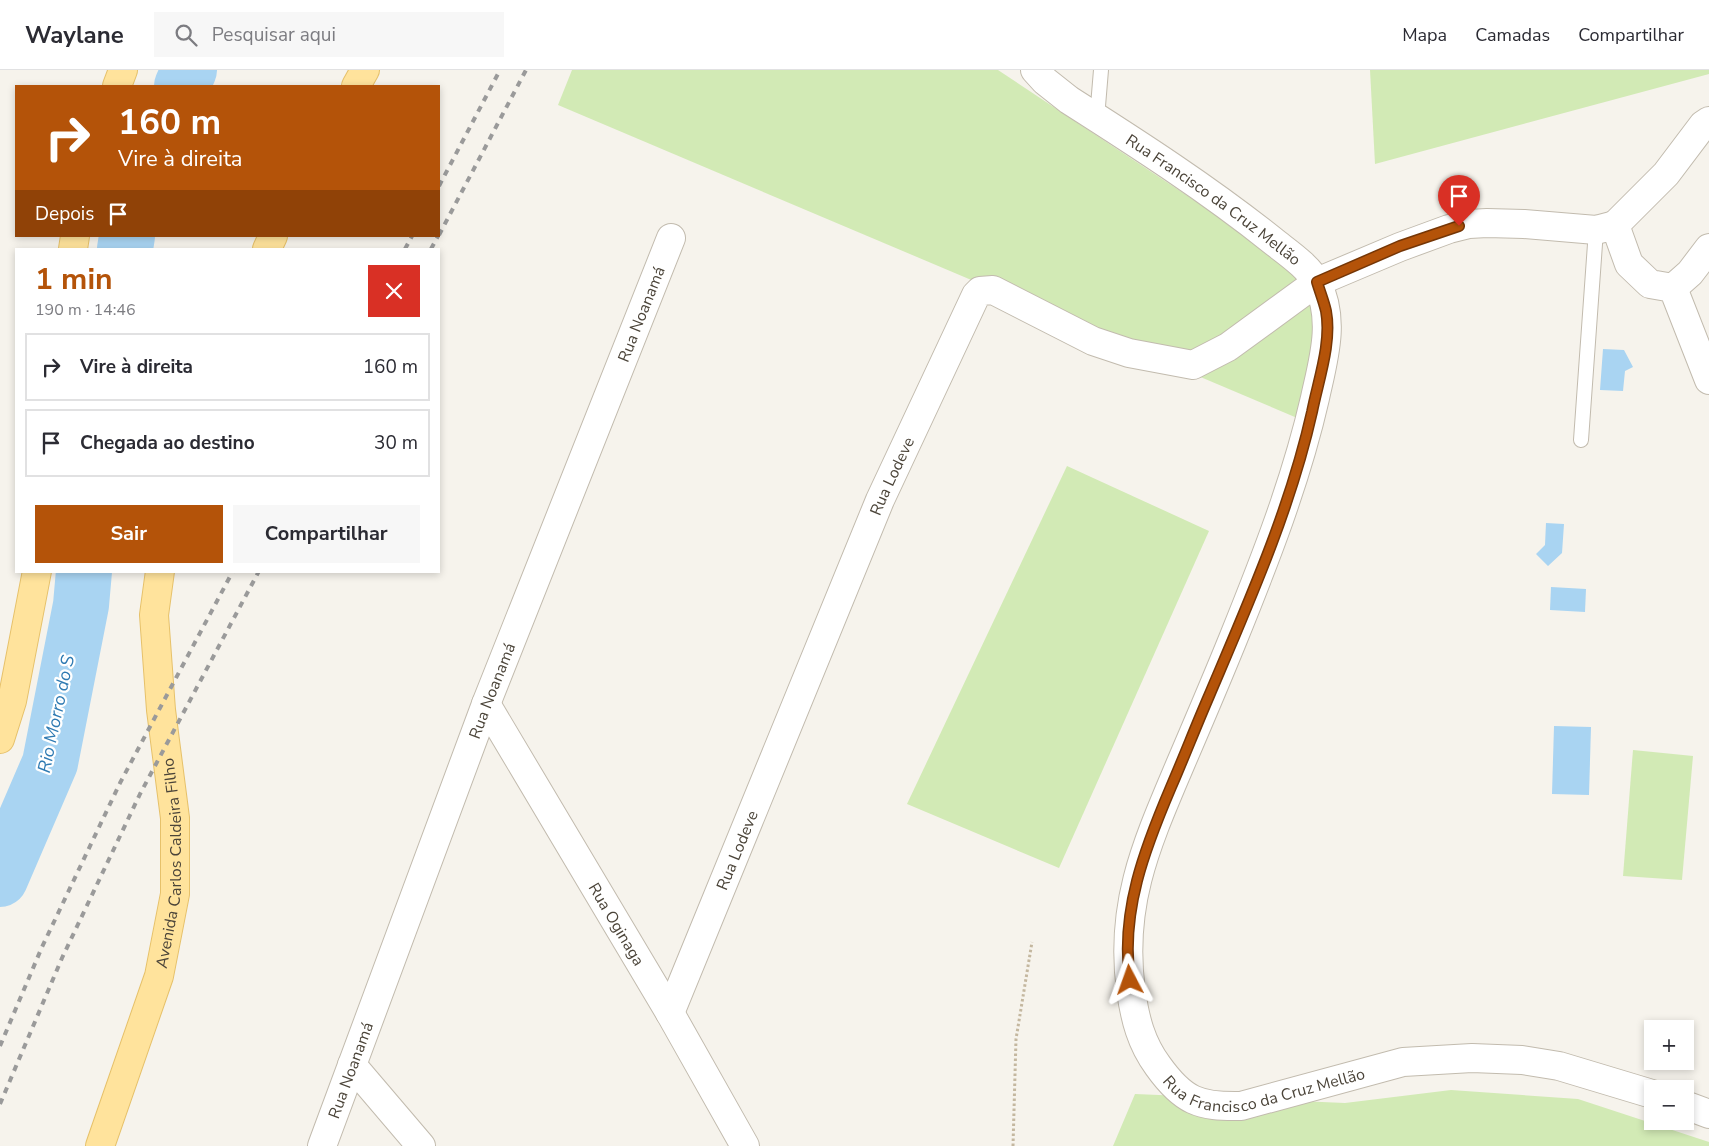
<!DOCTYPE html>
<html lang="pt">
<meta charset="utf-8">
<style>
:root{--surface:#fff;--page:#f7f7f7;--text:#2b2b33;--muted:#7c7c81;--line:#e1e1e2;--accent:#b45309}
body{margin:0;font-family:"Nunito Sans",sans-serif;background:var(--page);color:var(--text);height:100vh;display:flex;flex-direction:column;font-size:19px;white-space:nowrap}
*{box-sizing:border-box;margin:0}
p{font-size:16px;color:var(--muted)}
.icon{flex:none;width:28px;height:28px;fill:none;stroke:currentColor;stroke-width:2;stroke-linecap:round;stroke-linejoin:round}
.map{position:relative;flex:1;overflow:hidden}
.panel{position:absolute;left:15px;top:178px;width:425px;height:325px;display:flex;flex-direction:column;background:var(--surface);border-radius:0px;box-shadow:0 2px 8px #0003}
.panel>*{flex:none}
.top-card{position:absolute;left:15px;top:15px;width:425px;height:152px;border-radius:0px;box-shadow:0 2px 8px #0003;background:#b45309;color:#fff;overflow:hidden}
.buttons{position:absolute;left:1644px;top:950px;display:grid;gap:10px}
.buttons a{display:grid;place-items:center;width:50px;height:50px;border-radius:0px;background:var(--surface);box-shadow:0 2px 8px #0003;font-size:25px}
.pin{position:absolute;display:grid;place-items:center;width:42px;height:42px;color:#fff;margin:-51px -21px;border-radius:50% 50% 50% 0;rotate:-45deg;box-shadow:0 0 5px #0007}
.pin .icon{rotate:45deg}
.me{position:absolute;width:55px;margin:-28px;rotate:356deg;stroke-linejoin:round;filter:drop-shadow(0 0 4px #0008)}
.turn{display:flex;align-items:center;gap:18px;height:105px;padding:0 20px;font-size:22px}
.turn .icon{width:65px;height:65px;stroke-width:2.5}
.turn b{display:block;font-size:35px;line-height:42px}
.then{display:flex;align-items:center;height:48px;padding:0 20px;background:#0003;gap:10px;font-size:19px}
.round{display:grid;place-items:center;flex:none;width:52px;height:52px;border-radius:0px;background:var(--page)}
.headline{display:flex;align-items:center;justify-content:space-between;height:85px;padding:0 20px}
h1{font-size:30px;font-weight:700;line-height:38px;color:var(--accent)}
.action{display:flex;gap:10px;margin-top:auto;padding:10px 20px}
.action a{flex:1;height:58px;border-radius:0px;background:var(--accent);color:#fff;font-size:20px;font-weight:700;line-height:58px;text-align:center}
.action a+a{background:var(--page);color:var(--text)}
ul{padding:0;list-style:none}
li{display:flex;align-items:center;gap:15px;height:68px;margin:0 10px 8px;padding:0 10px;border:2px solid var(--line);border-radius:0px}
li div{flex:1}
li b{display:block;font-size:19px}
li em{font-style:normal}
header{display:flex;align-items:center;gap:30px;box-sizing:border-box;height:70px;padding:0 25px;background:var(--surface);border-bottom:1px solid var(--line)}
header strong{font-size:24px}
nav{display:flex;gap:28px;margin-inline-start:auto;font-size:18px}
.search{width:350px;height:45px;background:var(--page);display:flex;align-items:center;gap:12px;box-sizing:border-box;padding:0 18px;border-radius:0px;color:var(--muted);font-size:19px}
.map>svg:first-child{display:block}
.green{fill:#d2eab5}
.water{fill:#a9d4f2}
.lines{fill:none;stroke-linecap:round;stroke-linejoin:round}
.river{stroke:#a9d4f2;stroke-width:56}
.lane-casing{stroke:#c2bbae;stroke-width:16}
.street-casing{stroke:#c2bbae;stroke-width:30}
.primary-casing{stroke:#e6c16a;stroke-width:30}
.path{stroke:#c4b79f;stroke-width:3;stroke-dasharray:2.5 2.5;stroke-linecap:butt}
.lane{stroke:#fff;stroke-width:14}
.street{stroke:#fff;stroke-width:28}
.primary{stroke:#ffe39c;stroke-width:28}
.rail{stroke:#9a9a9a;stroke-width:4;stroke-dasharray:6 6;stroke-linecap:butt}
.route-casing{stroke:#753606;stroke-width:12}
.route{stroke:#b45309;stroke-width:9}
.labels{text-anchor:middle;stroke-width:4.5;stroke-linejoin:round;paint-order:stroke}
.street-label{font-size:16px;fill:#4b4439;stroke:#fff}
.water-label{font-size:18px;font-style:italic;fill:#2e7ab2;stroke:#fff}
</style>
<header>
<strong>Waylane</strong>
<div class="search"><svg class="icon" aria-label="search" viewBox="0 0 24 24"><circle cx="10" cy="10" r="6"/><path d="M15 15l6 6"/></svg>Pesquisar aqui</div>
<nav><a>Mapa</a><a>Camadas</a><a>Compartilhar</a></nav>
</header>
<div class="map">
<svg width="1709" height="1076" viewBox="0 0 1709 1076">
<rect width="100%" height="100%" fill="#f6f3ec"/>
<g class="green">
<polygon points="572,0 998,0 1317,212 1309,353 558,35"/>
<polygon points="1370,0 1709,0 1709,4 1375,94"/>
<polygon points="1067,396 1209,461 1059,798 907,734"/>
<polygon points="1633,680 1693,686 1682,810 1623,806"/>
<polygon points="1451,1020 1578,1029 1709,1072 1709,1076 1113,1076 1135,1024 1345,1033"/>
</g>
<g class="water">
<polygon points="1603,279 1624,280 1633,297 1625,301 1623,321 1600,320"/>
<polygon points="1546,453 1564,454 1562,483 1548,496 1536,484 1545,475"/>
<polygon points="1551,517 1586,519 1585,542 1550,540"/>
<polygon points="1554,656 1591,657 1589,725 1552,724"/>
</g>
<g class="lines">
<g class="river">
<polyline points="182,16 189,0"/>
<polyline points="125,179 127,166"/>
<polyline points="0,809 50,693 81,535 84,501"/>
</g>
<g class="lane-casing">
<g id="lane">
<polyline points="1097,48 1101,0"/>
<polyline points="1581,370 1596,160"/>
</g>
</g>
<g class="street-casing">
<g id="street">
<path id="s1" d="M1035,0L1045,11L1069,30C1138,74 1208,119 1273,171C1288,183 1308,196 1317,213C1336,250 1323,291 1315,328C1296,411 1265,490 1233,569C1216,611 1198,653 1180,695C1147,773 1119,834 1131,921C1135,949 1141,973 1158,996C1183,1031 1199,1037 1241,1036L1403,992L1472,988L1522,990L1559,996L1652,1024"/>
<polyline points="1615,155 1666,104 1703,55 1709,51"/>
<polyline points="1673,218 1690,203 1709,178"/>
<path id="s2" d="M486,634L670,943L745,1076"/>
<path id="s3" d="M670,943L880,430L976,225L980,221L993,220L1093,271L1129,283L1193,295L1228,277L1317,212L1400,177L1449,159L1469,154L1487,153L1524,154L1596,160L1615,155L1629,194L1650,214L1673,218L1709,310"/>
<polyline points="352,995 421,1076"/>
<polyline points="1685,1035 1709,1044"/>
<path id="s4" d="M322,1076L486,634L671,168"/>
</g>
</g>
<g class="primary-casing">
<g id="primary">
<polyline points="117,16 123,0"/>
<polyline points="356,16 365,0"/>
<polyline points="73,179 75,166"/>
<polyline points="267,179 273,166"/>
<polyline points="0,669 12,631 37,501"/>
<path id="s5" d="M100,1076L159,906L175,824V748L161,640L154,545L160,501"/>
</g>
</g>
<polyline class="path" points="1013,1076 1016,969 1032,872"/>
<use href="#lane" class="lane"/>
<use href="#street" class="street"/>
<use href="#primary" class="primary"/>
<g class="rail">
<polyline points="439,116 500,0"/>
<polyline points="439,165 526,0"/>
<polyline points="405,179 412,166"/>
<polyline points="431,179 438,166"/>
<polyline points="0,976 42,877 120,713 233,501"/>
<polyline points="0,1034 62,888 140,724 259,501"/>
</g>
</g>
<g class="lines">
<g class="route-casing">
<path id="route" d="M1130,910C1120,842 1145,778 1171,717C1184,687 1196,656 1209,626C1248,534 1290,440 1312,342C1318,311 1332,273 1326,241C1324,232 1320,222 1317,212L1400,176L1459,156"/>
</g>
<use href="#route" class="route"/>
</g>
<g class="labels">
<g class="street-label">
<text dy="6" stroke="none"><textPath href="#s1" startOffset="221">Rua Francisco da Cruz Mellão</textPath></text>
<text dy="6" stroke="none"><textPath href="#s4" startOffset="891">Rua Noanamá</textPath></text>
<text dy="6" stroke="none"><textPath href="#s3" startOffset="581">Rua Lodeve</textPath></text>
<text dy="6" stroke="none"><textPath href="#s4" startOffset="486">Rua Noanamá</textPath></text>
<text dy="6" stroke="none"><textPath href="#s3" startOffset="176">Rua Lodeve</textPath></text>
<text dy="6" stroke="none"><textPath href="#s5" startOffset="294">Avenida Carlos Caldeira Filho</textPath></text>
<text dy="6" stroke="none"><textPath href="#s2" startOffset="256">Rua Oginaga</textPath></text>
<text dy="6" stroke="none"><textPath href="#s4" startOffset="81">Rua Noanamá</textPath></text>
<text dy="6" stroke="none"><textPath href="#s1" startOffset="1299">Rua Francisco da Cruz Mellão</textPath></text>
</g>
<g class="water-label">
<text transform="translate(56 644) rotate(-78)" y="6">Rio Morro do S</text>
</g>
</g>
</svg>
<div class="buttons">
<a>+</a>
<a>−</a>
</div>
<div class="pin" style="left:1459px;top:156px;background:#d93025"><svg class="icon" aria-label="arrive" viewBox="0 0 24 24"><path d="M6 21V4h12l-3 4 3 4H6"/></svg></div>
<svg class="me" style="left:1130px;top:910px" viewBox="-20 -20 40 40"><path d="M0-17L14 15 0 8-14 15z" fill="#b45309" stroke="#fff" stroke-width="4"/></svg>
<div class="top-card">
<div class="turn"><svg class="icon" aria-label="right" viewBox="0 0 24 24"><path d="M7 20v-9h11M14 6l5 5-5 5"/></svg><div><b>160 m</b>Vire à direita</div></div>
<div class="then">Depois<svg class="icon" aria-label="arrive" viewBox="0 0 24 24"><path d="M6 21V4h12l-3 4 3 4H6"/></svg></div>
</div>
<section class="panel">
<div class="headline"><div><h1>1 min</h1><p>190 m · 14:46</p></div><a class="round" style="background:#d93025;color:#fff"><svg class="icon" aria-label="close" viewBox="0 0 24 24"><path d="M6 6l12 12M18 6L6 18"/></svg></a></div>
<ul>
<li><svg class="icon" aria-label="right" viewBox="0 0 24 24"><path d="M7 20v-9h11M14 6l5 5-5 5"/></svg><div><b>Vire à direita</b></div><em>160 m</em></li>
<li><svg class="icon" aria-label="arrive" viewBox="0 0 24 24"><path d="M6 21V4h12l-3 4 3 4H6"/></svg><div><b>Chegada ao destino</b></div><em>30 m</em></li>
</ul>
<div class="action"><a>Sair</a><a>Compartilhar</a></div>
</section>
</div>
